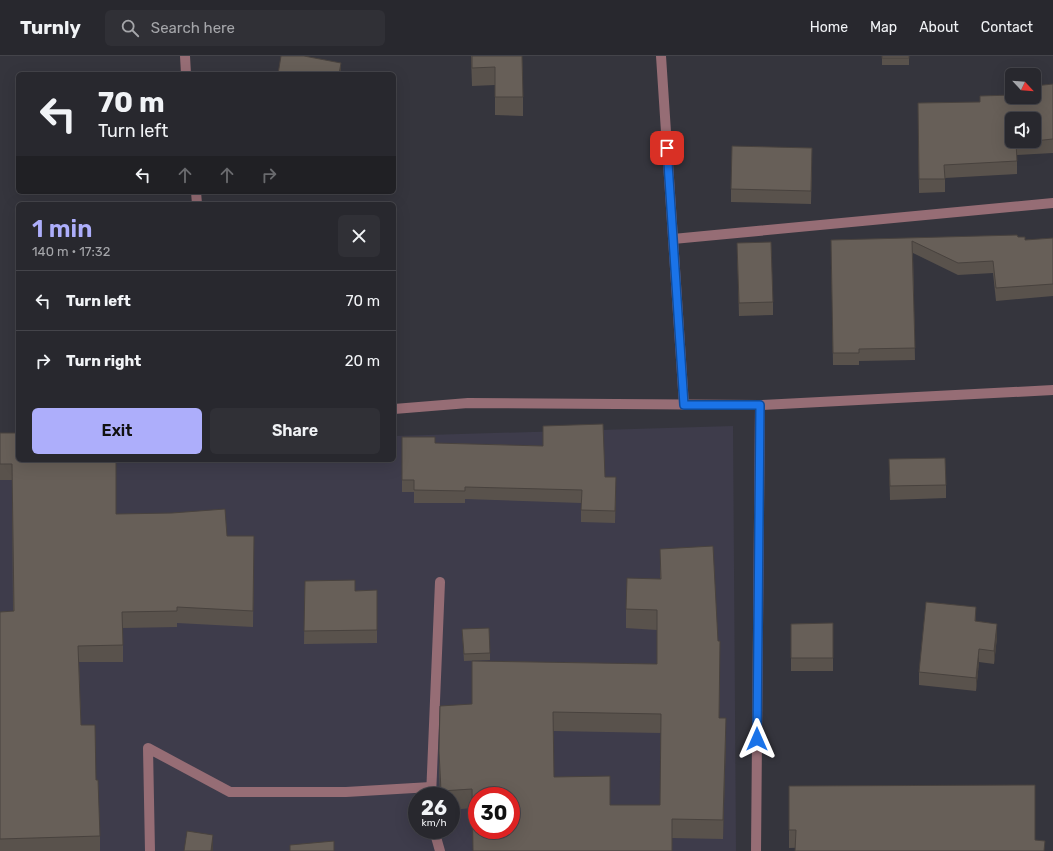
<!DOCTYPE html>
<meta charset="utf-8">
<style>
:root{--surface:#28282e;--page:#303036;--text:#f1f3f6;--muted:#a5a6aa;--line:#44444a;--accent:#adaefb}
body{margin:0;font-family:Rubik,sans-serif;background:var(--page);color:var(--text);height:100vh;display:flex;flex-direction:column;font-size:15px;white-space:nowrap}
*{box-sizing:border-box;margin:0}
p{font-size:13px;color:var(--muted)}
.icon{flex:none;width:22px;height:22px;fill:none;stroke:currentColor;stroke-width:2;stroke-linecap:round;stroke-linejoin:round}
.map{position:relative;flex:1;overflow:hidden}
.details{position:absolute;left:16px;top:146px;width:380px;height:260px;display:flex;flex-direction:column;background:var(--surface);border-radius:6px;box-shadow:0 4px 16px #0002,0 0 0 1px var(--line)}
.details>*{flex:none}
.banner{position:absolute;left:16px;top:16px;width:380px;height:122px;border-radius:6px;box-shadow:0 4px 16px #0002,0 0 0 1px var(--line);background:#28282e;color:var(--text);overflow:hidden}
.needle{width:26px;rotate:116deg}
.controls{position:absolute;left:1005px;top:12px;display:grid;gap:8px}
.controls a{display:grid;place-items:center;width:36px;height:36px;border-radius:6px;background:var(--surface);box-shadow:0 4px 16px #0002,0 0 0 1px var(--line);font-size:20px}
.speed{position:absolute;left:408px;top:731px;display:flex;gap:8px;font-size:20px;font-weight:700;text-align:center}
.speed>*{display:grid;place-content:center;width:52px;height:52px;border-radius:50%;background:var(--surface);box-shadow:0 4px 16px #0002,0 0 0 1px var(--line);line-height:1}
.speed small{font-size:10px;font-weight:400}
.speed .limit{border:6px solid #d22;background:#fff;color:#111}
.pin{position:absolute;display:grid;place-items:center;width:34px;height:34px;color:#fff;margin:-17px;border-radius:8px;box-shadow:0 2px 6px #0006}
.me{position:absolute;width:44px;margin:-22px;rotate:0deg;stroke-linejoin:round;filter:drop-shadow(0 0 3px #0008)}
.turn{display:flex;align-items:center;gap:14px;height:84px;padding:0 16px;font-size:18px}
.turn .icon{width:52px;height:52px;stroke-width:2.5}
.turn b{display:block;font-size:28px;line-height:34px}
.lanes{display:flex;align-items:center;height:38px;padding:0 16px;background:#0003;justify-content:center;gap:20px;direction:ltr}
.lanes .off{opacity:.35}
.round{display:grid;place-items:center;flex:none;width:42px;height:42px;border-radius:6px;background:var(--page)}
.headline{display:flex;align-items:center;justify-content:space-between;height:68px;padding:0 16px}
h1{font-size:24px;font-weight:600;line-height:30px;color:var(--accent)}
.action{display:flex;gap:8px;margin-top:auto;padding:8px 16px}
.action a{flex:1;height:46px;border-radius:6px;background:var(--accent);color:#111;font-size:16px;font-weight:600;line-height:46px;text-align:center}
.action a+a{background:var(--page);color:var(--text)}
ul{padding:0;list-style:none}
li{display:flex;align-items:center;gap:12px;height:60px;padding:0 16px;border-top:1px solid var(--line)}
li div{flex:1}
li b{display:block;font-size:15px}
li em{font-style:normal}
header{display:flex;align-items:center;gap:24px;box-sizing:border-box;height:56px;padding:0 20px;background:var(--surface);border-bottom:1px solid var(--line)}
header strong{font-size:19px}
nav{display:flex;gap:22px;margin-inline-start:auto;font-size:14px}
.search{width:280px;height:36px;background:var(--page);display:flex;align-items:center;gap:10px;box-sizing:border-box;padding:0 14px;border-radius:6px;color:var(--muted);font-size:15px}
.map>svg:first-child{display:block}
.built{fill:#3e3c4b;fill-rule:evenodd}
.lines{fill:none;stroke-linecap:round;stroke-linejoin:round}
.minor{stroke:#966d75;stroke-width:10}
.wall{fill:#59524c;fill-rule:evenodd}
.shaded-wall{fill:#48423e}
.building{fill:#675f58;stroke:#48423e;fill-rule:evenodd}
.route-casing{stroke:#114b97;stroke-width:10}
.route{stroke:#1a73e8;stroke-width:7}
</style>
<header>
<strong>Turnly</strong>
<div class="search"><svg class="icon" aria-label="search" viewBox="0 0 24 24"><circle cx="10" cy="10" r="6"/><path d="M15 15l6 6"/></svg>Search here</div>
<nav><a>Home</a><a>Map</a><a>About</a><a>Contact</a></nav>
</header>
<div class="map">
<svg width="1053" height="795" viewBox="0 0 1053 795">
<rect width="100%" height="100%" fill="#35353d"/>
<path class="built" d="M733,370L736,795H0V399L18,404H394V380ZM417,740H451V774H417ZM477,740H511V774H477Z"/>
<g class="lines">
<g class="minor">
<polyline points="185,0 186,18"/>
<polyline points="661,0 684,349"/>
<polyline points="196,136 197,148"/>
<polyline points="673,183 1053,147"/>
<polyline points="394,353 468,347 760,349 1053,334"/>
<polyline points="431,740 440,526"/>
<polyline points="434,774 440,795"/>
<polyline points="150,795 148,692 230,736 346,736 431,731"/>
<polyline points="756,795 760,349"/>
</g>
</g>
<g class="wall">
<polygon points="471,0 522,0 523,41 523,60 495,59 495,29 472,30"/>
<rect x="882" y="0" width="27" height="9"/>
<path d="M1053,28V97L1017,99V118L945,122V136L919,137L918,47L980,46L1034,41ZM1034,63V85H1012Z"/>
<polygon points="812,105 811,148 731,146 731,133"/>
<polygon points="1018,181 1025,184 1053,182 1053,240 996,245 993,217 958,219 913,197 915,304 859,305 859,309 833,309 831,184"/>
<polygon points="737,187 773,246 773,259 739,260"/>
<polygon points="543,370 605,421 616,434 615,467 581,466 581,447 465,443 465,447 414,447 414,436 402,436 402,381 435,387 543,390"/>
<polygon points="0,377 116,458 227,480 254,480 253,571 177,567 177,571 123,572 123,606 79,606 81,669 96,724 100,780 100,795 0,795 0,556 13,555 12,424 0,424"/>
<polygon points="889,403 946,429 946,442 890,444"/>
<path d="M660,493L718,585L720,605L719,662L726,681L723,783L672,782L472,752L451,754V740H440L439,714V695L472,648L657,608V574L626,572V553L660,523ZM553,675L661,677L660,749H610L554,721Z"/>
<polygon points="305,525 355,535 377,534 377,587 304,588"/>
<polygon points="976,565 997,581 994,608 979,606 976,635 919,629 919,616"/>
<polygon points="833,567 833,615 791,615 791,568"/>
<polygon points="462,573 490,597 490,604 464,605"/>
<polygon points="789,730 1035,784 789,792"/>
</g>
<g class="shaded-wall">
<polygon points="341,7 341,18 339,18"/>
<polygon points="616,421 616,434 615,467 615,455"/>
<polygon points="976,551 976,565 975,579 975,565"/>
<polygon points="997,568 997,581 994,608 994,595"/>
<polygon points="720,585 720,605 719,681 719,662"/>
<polygon points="979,593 979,606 976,635 976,622"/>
<polygon points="726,662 726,681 723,783 723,764"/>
<polygon points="213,779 213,795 211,795"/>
</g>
<g class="building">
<polygon points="281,0 304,0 341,7 339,18 278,18"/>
<polygon points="472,0 522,0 523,41 495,41 495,11 472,12"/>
<rect x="882" y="0" width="27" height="2"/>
<polygon points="1053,28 1053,83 1034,85 1034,63 1012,63 1012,85 1026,85 1016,86 1017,105 944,109 945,123 919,123 918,47 980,46 980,40 1012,39 1012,41 1034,41 1034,30"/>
<polygon points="732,90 812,92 811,135 731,133"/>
<polygon points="1017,179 1018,181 1025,181 1025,184 1053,182 1053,228 996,232 993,205 958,207 912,185 915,292 859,293 859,297 833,297 831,184"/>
<polygon points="771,186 773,246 739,247 737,187"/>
<polygon points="603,368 605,421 616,421 615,455 581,454 582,434 465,431 465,435 414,434 414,424 402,424 402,381 435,381 435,387 543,390 543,370"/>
<polygon points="0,377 18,377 18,404 116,404 116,458 172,457 225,453 227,480 254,480 253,555 177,551 177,555 122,556 123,589 78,590 81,669 95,669 96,724 98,724 100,780 0,783 0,556 14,555 12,408 0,408"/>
<polygon points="945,402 946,429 890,430 889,403"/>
<path d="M713,490L718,585H720L719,662H726L723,764L672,763V795H473L472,733L441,735L439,695L440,650L472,648V605L657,608V554L626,553L627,522L661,523L660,493ZM553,656L661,658L660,749H610V720L554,721ZM477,740H511V774H477Z"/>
<polygon points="355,524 355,535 377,534 377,574 304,575 305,525"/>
<polygon points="926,546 976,551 975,565 997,568 994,595 979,593 976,622 919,616"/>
<polygon points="833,567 833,602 791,602 791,568"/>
<polygon points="489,572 490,597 464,598 462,573"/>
<polygon points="1035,729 1035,784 1045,785 1044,795 795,795 796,774 789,774 789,730"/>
<polygon points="187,775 213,779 211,795 184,795"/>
<polygon points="334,785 334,795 290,795 290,789"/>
</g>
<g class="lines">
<g class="route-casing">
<polyline id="route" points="667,92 684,349 760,349 757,683"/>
</g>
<use href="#route" class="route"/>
</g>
</svg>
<div class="controls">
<a><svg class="needle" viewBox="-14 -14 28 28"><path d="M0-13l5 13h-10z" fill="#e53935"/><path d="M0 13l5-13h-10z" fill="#a5a6aa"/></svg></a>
<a><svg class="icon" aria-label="sound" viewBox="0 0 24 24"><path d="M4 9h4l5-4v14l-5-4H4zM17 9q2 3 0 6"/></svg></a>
</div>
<div class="speed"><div>26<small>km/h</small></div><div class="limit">30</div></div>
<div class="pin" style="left:667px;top:92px;background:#d93025"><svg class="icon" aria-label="arrive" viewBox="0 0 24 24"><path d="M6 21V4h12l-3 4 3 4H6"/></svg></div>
<svg class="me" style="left:757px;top:683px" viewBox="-20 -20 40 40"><path d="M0-17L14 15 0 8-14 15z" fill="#1a73e8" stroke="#fff" stroke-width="4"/></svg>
<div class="banner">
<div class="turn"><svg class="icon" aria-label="left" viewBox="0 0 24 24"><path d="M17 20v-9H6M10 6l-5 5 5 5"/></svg><div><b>70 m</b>Turn left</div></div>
<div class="lanes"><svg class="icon" aria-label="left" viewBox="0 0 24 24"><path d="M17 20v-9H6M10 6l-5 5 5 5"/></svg><svg class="icon off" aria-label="ahead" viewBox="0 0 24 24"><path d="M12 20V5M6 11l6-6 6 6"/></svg><svg class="icon off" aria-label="ahead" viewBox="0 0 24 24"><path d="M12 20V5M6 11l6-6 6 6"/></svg><svg class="icon off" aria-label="right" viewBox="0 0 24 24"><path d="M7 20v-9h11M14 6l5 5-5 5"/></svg></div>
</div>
<section class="details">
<div class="headline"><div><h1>1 min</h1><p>140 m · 17:32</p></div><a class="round"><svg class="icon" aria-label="close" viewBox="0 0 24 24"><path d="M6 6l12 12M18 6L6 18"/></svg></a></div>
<ul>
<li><svg class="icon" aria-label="left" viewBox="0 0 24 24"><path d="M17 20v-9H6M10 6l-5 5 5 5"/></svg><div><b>Turn left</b></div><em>70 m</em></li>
<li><svg class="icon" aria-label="right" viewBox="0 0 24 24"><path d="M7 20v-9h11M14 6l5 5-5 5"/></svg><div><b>Turn right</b></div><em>20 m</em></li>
</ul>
<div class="action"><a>Exit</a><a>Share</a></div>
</section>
</div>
